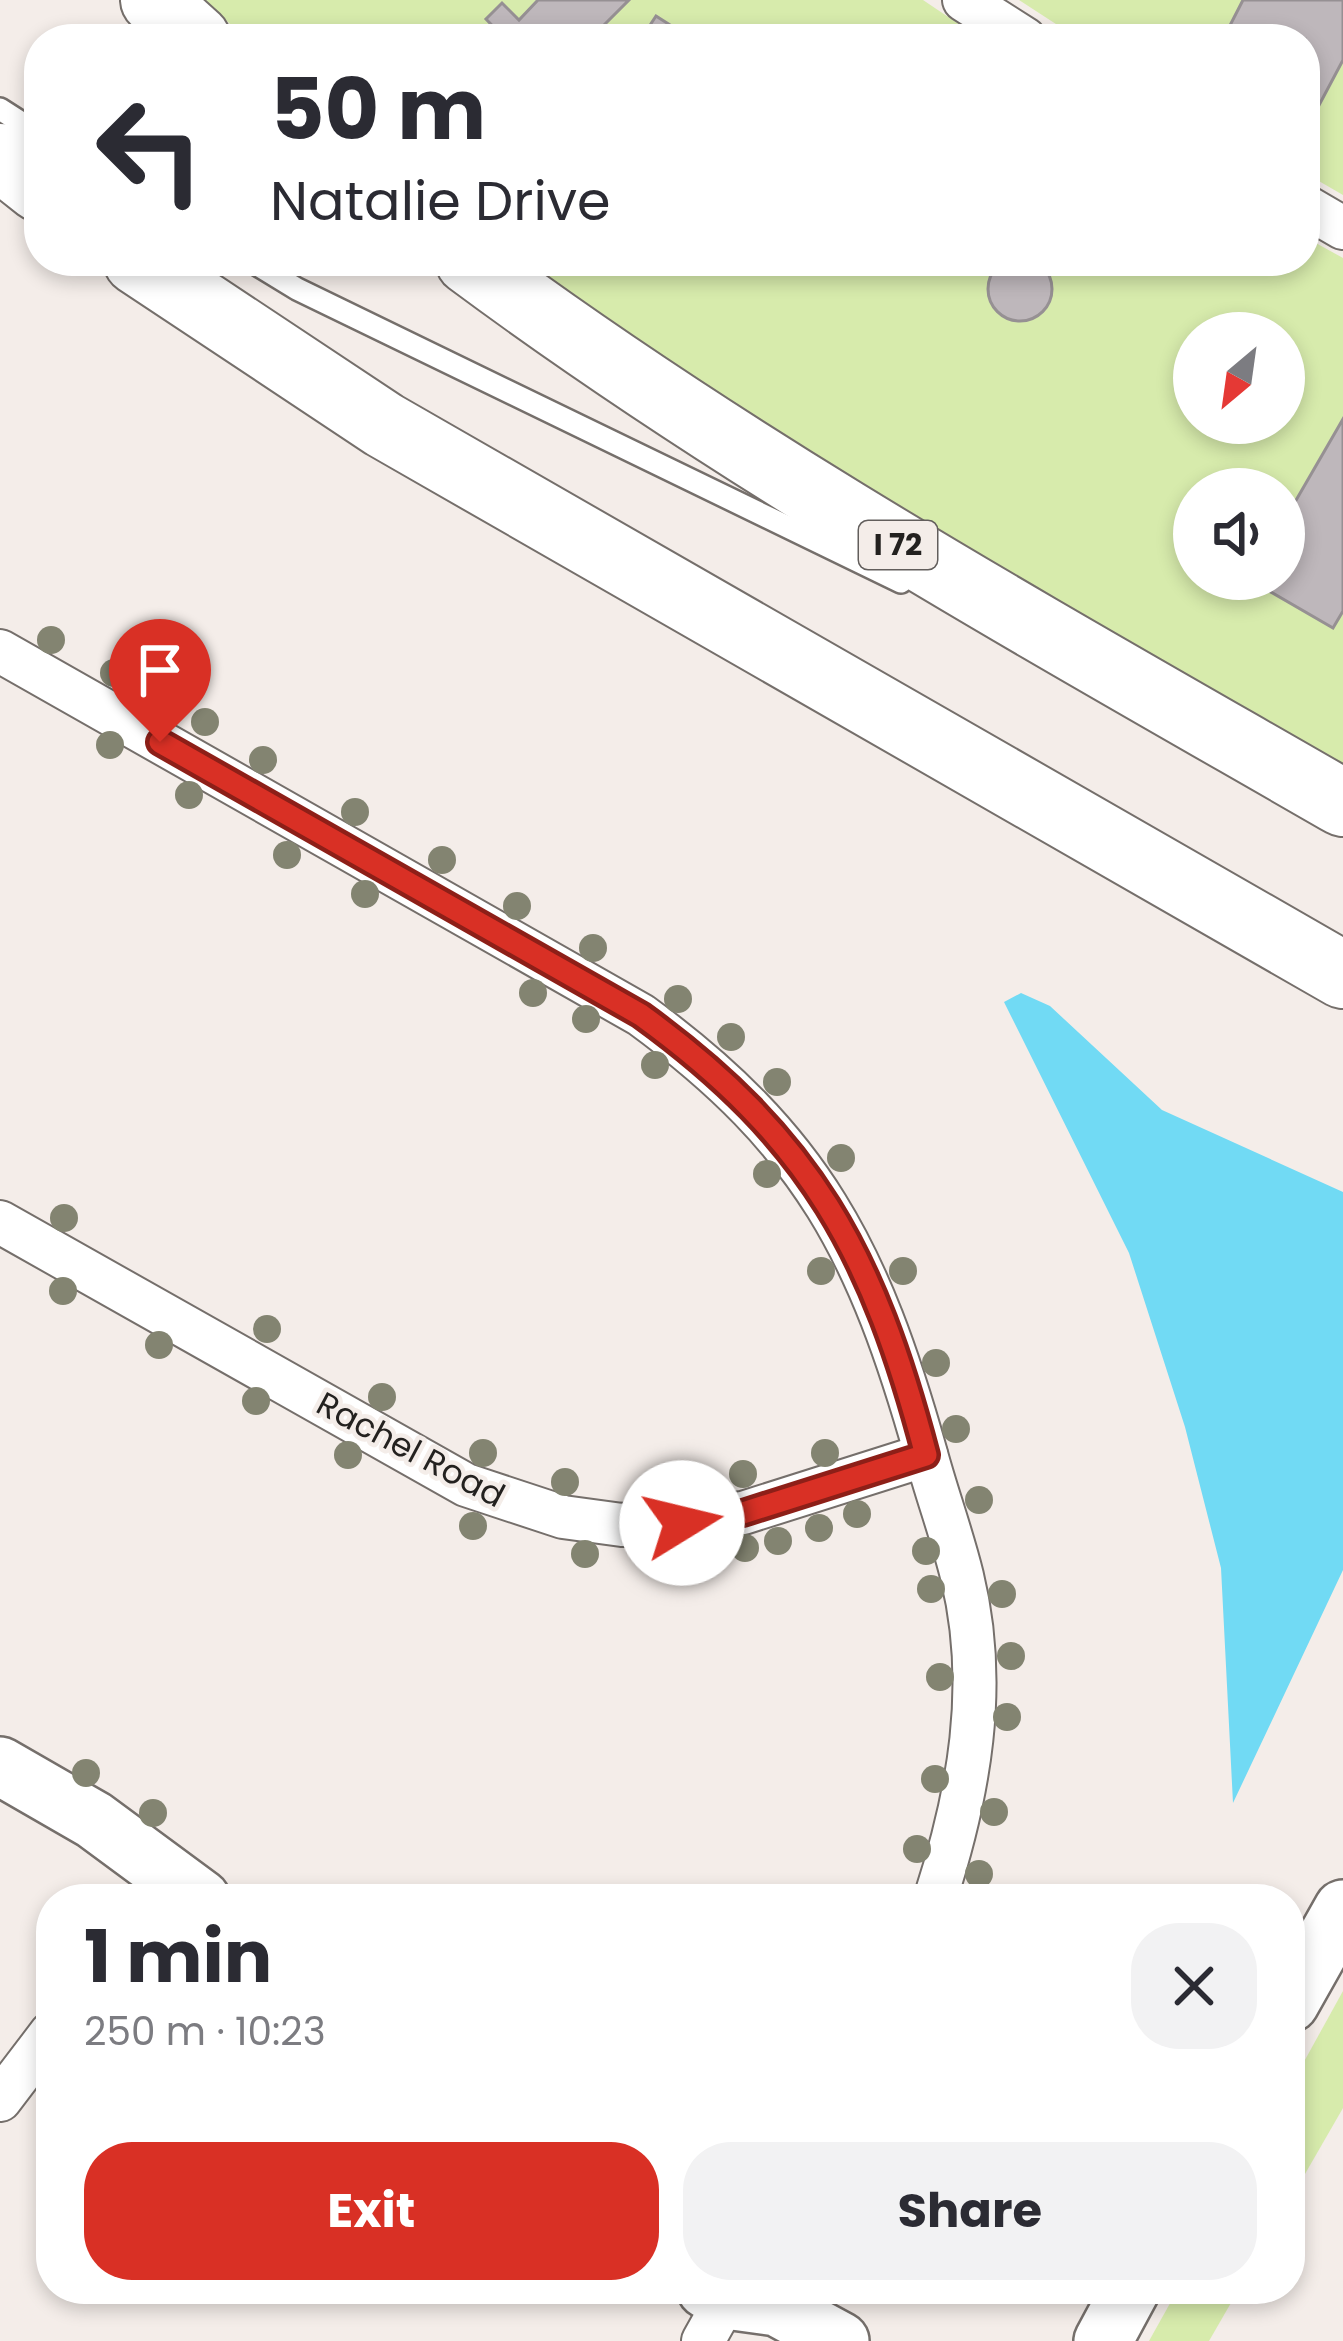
<!DOCTYPE html>
<meta charset="utf-8">
<style>
:root{--surface:#fff;--page:#f2f2f3;--text:#2b2b33;--muted:#7c7c81;--accent:#d93025}
body{margin:0;font-family:Poppins,sans-serif;background:var(--page);color:var(--text);height:100vh;display:flex;flex-direction:column;font-size:45px;white-space:nowrap}
*{box-sizing:border-box;margin:0}
p{font-size:39px;color:var(--muted)}
.icon{flex:none;width:66px;height:66px;fill:none;stroke:currentColor;stroke-width:2;stroke-linecap:round;stroke-linejoin:round}
.map{position:relative;flex:1;overflow:hidden}
.sheet{position:absolute;left:36px;top:1884px;width:1269px;height:420px;display:flex;flex-direction:column;background:var(--surface);border-radius:48px;box-shadow:0 6px 18px #0003}
.sheet>*{flex:none}
.guide{position:absolute;left:24px;top:24px;width:1296px;height:252px;border-radius:48px;box-shadow:0 6px 18px #0003;background:#fff;color:var(--text);overflow:hidden}
.needle{width:78px;rotate:209deg}
.controls{position:absolute;left:1173px;top:312px;display:grid;gap:24px}
.controls a{display:grid;place-items:center;width:132px;height:132px;border-radius:50%;background:var(--surface);box-shadow:0 6px 18px #0003;font-size:60px}
.pin{position:absolute;display:grid;place-items:center;width:102px;height:102px;color:#fff;margin:-123px -51px;border-radius:50% 50% 50% 0;rotate:-45deg;box-shadow:0 0 12px #0007}
.pin .icon{rotate:45deg}
.me{position:absolute;width:132px;margin:-66px;rotate:81deg;stroke-linejoin:round;filter:drop-shadow(0 0 9px #0008)}
.turn{display:flex;align-items:center;gap:42px;height:252px;padding:0 48px;font-size:54px}
.turn .icon{width:156px;height:156px;stroke-width:2.5}
.turn b{display:block;font-size:84px;line-height:102px}
.round{display:grid;place-items:center;flex:none;width:126px;height:126px;border-radius:48px;background:var(--page)}
.head{display:flex;align-items:center;justify-content:space-between;height:204px;padding:0 48px}
h1{font-size:72px;font-weight:700;line-height:90px}
.action{display:flex;gap:24px;margin-top:auto;padding:24px 48px}
.action a{flex:1;height:138px;border-radius:48px;background:var(--accent);color:#fff;font-size:48px;font-weight:700;line-height:138px;text-align:center}
.action a+a{background:var(--page);color:var(--text)}
.map>svg:first-child{display:block}
.green{fill:#d7ebac;fill-rule:evenodd}
.water{fill:#71daf4}
.building{fill:#beb7bb;stroke:#969093;stroke-width:3}
.lines{fill:none;stroke-linecap:round;stroke-linejoin:round}
.lane-casing{stroke:#756f6b;stroke-width:26}
.street-casing{stroke:#756f6b;stroke-width:46}
.secondary-casing{stroke:#756f6b;stroke-width:62}
.highway-casing{stroke:#756f6b;stroke-width:70}
.lane{stroke:#fff;stroke-width:21}
.street{stroke:#fff;stroke-width:42}
.secondary{stroke:#fff;stroke-width:57}
.highway{stroke:#fff;stroke-width:66}
.tree{fill:#838471}
.route-casing{stroke:#8d1f18;stroke-width:30}
.route{stroke:#d93025;stroke-width:21}
.labels{text-anchor:middle;stroke-width:9;stroke-linejoin:round;paint-order:stroke}
.shield{fill:#f4ede9;stroke:#625e5c;stroke-width:3}
.shield-label{font-size:30px;font-weight:bold;fill:#23211f}
.street-label{font-size:33px;fill:#23211f;stroke:#f4ede9}
</style>
<div class="map">
<svg width="1343" height="2341" viewBox="0 0 1343 2341">
<rect width="100%" height="100%" fill="#f4ede9"/>
<g class="green">
<polygon points="203,0 923,0 981,39 247,39"/>
<polygon points="1019,0 1343,0 1343,195 1305,173 1305,39 1079,39"/>
<path d="M1305,237L1343,258V769C1065,609 787,451 527,261H1305ZM1194,333H1284V423H1194ZM1194,489H1284V579H1194Z"/>
<polygon points="1343,1991 1343,2108 1290,2200 1290,2087"/>
<polygon points="1178,2289 1239,2289 1209,2341 1149,2341"/>
</g>
<polygon class="water" points="1021,993 1050,1006 1162,1110 1343,1192 1343,1570 1233,1803 1221,1568 1185,1427 1129,1253 1004,1002"/>
<g class="building">
<polygon points="538,0 629,0 590,39 505,39 486,19 502,3 519,20"/>
<polygon points="1243,0 1343,0 1343,60 1317,109 1305,103 1305,39 1223,39"/>
<polygon points="656,16 692,39 641,39"/>
<circle cx="1020" cy="289" r="32"/>
<polygon points="1343,419 1343,611 1333,628 1250,580 1284,579 1284,521"/>
</g>
<g class="lines">
<g class="lane-casing">
<g id="lane">
<polyline points="0,109 39,134"/>
<polyline points="251,261 297,289 901,582"/>
</g>
</g>
<g class="street-casing">
<g id="street">
<polyline points="964,0 1025,39"/>
<polyline points="1305,206 1343,228"/>
<path d="M0,651L641,1015C813,1141 869,1252 926,1454C937,1495 952,1535 962,1576C989,1686 969,1794 935,1899"/>
<polyline points="0,1222 466,1485 563,1517 622,1525 743,1513 926,1455"/>
<polyline points="0,2100 51,2033"/>
<polyline points="703,2341 732,2289"/>
</g>
</g>
<g class="secondary-casing">
<g id="secondary">
<polyline points="0,1766 94,1820 201,1899"/>
<polyline points="1290,2003 1343,1909"/>
<polyline points="706,2289 726,2300 777,2307 840,2341"/>
<polyline points="1103,2341 1131,2289"/>
</g>
</g>
<g class="highway-casing">
<g id="highway">
<polyline points="154,0 197,39"/>
<polyline points="0,157 39,188"/>
<polyline points="137,261 384,425 1343,975"/>
<path d="M469,261C745,466 1046,632 1343,803"/>
</g>
</g>
<use href="#lane" class="lane"/>
<use href="#street" class="street"/>
<use href="#secondary" class="secondary"/>
<use href="#highway" class="highway"/>
</g>
<g class="tree">
<circle cx="51" cy="640" r="14"/>
<circle cx="114" cy="673" r="14"/>
<circle cx="205" cy="722" r="14"/>
<circle cx="110" cy="745" r="14"/>
<circle cx="263" cy="760" r="14"/>
<circle cx="189" cy="795" r="14"/>
<circle cx="355" cy="812" r="14"/>
<circle cx="287" cy="855" r="14"/>
<circle cx="442" cy="860" r="14"/>
<circle cx="365" cy="894" r="14"/>
<circle cx="517" cy="906" r="14"/>
<circle cx="593" cy="948" r="14"/>
<circle cx="533" cy="993" r="14"/>
<circle cx="678" cy="999" r="14"/>
<circle cx="586" cy="1019" r="14"/>
<circle cx="731" cy="1037" r="14"/>
<circle cx="655" cy="1065" r="14"/>
<circle cx="777" cy="1082" r="14"/>
<circle cx="841" cy="1158" r="14"/>
<circle cx="767" cy="1174" r="14"/>
<circle cx="64" cy="1218" r="14"/>
<circle cx="821" cy="1271" r="14"/>
<circle cx="903" cy="1271" r="14"/>
<circle cx="63" cy="1291" r="14"/>
<circle cx="267" cy="1329" r="14"/>
<circle cx="159" cy="1345" r="14"/>
<circle cx="936" cy="1363" r="14"/>
<circle cx="382" cy="1397" r="14"/>
<circle cx="256" cy="1401" r="14"/>
<circle cx="956" cy="1429" r="14"/>
<circle cx="483" cy="1453" r="14"/>
<circle cx="825" cy="1453" r="14"/>
<circle cx="348" cy="1455" r="14"/>
<circle cx="743" cy="1474" r="14"/>
<circle cx="565" cy="1482" r="14"/>
<circle cx="670" cy="1485" r="14"/>
<circle cx="979" cy="1500" r="14"/>
<circle cx="857" cy="1514" r="14"/>
<circle cx="473" cy="1526" r="14"/>
<circle cx="819" cy="1528" r="14"/>
<circle cx="778" cy="1541" r="14"/>
<circle cx="745" cy="1548" r="14"/>
<circle cx="926" cy="1551" r="14"/>
<circle cx="585" cy="1554" r="14"/>
<circle cx="669" cy="1559" r="14"/>
<circle cx="931" cy="1589" r="14"/>
<circle cx="1002" cy="1594" r="14"/>
<circle cx="1011" cy="1656" r="14"/>
<circle cx="940" cy="1677" r="14"/>
<circle cx="1007" cy="1717" r="14"/>
<circle cx="86" cy="1773" r="14"/>
<circle cx="935" cy="1779" r="14"/>
<circle cx="994" cy="1812" r="14"/>
<circle cx="153" cy="1813" r="14"/>
<circle cx="917" cy="1849" r="14"/>
<circle cx="979" cy="1874" r="14"/>
</g>
<g class="lines">
<g class="route-casing">
<path id="route" d="M160,742L641,1015C812,1139 873,1254 926,1455L743,1513L682,1523"/>
</g>
<use href="#route" class="route"/>
</g>
<g class="labels">
<rect class="shield" x="859" y="521" width="78" height="48" rx="9"/>
<g class="shield-label">
<text x="898" y="555">I 72</text>
</g>
<g class="street-label">
<text transform="translate(411 1449) rotate(28)" y="12">Rachel Road</text>
</g>
</g>
</svg>
<div class="controls">
<a><svg class="needle" viewBox="-14 -14 28 28"><path d="M0-13l5 13h-10z" fill="#e53935"/><path d="M0 13l5-13h-10z" fill="#7c7c81"/></svg></a>
<a><svg class="icon" aria-label="sound" viewBox="0 0 24 24"><path d="M4 9h4l5-4v14l-5-4H4zM17 9q2 3 0 6"/></svg></a>
</div>
<div class="pin" style="left:160px;top:742px;background:#d93025"><svg class="icon" aria-label="arrive" viewBox="0 0 24 24"><path d="M6 21V4h12l-3 4 3 4H6"/></svg></div>
<svg class="me" style="left:682px;top:1523px" viewBox="-20 -20 40 40"><circle r="19" fill="#fff"/><path d="M0-13L10 11 0 6-10 11z" fill="#d93025"/></svg>
<div class="guide">
<div class="turn"><svg class="icon" aria-label="left" viewBox="0 0 24 24"><path d="M17 20v-9H6M10 6l-5 5 5 5"/></svg><div><b>50 m</b>Natalie Drive</div></div>
</div>
<section class="sheet">
<div class="head"><div><h1>1 min</h1><p>250 m · 10:23</p></div><a class="round"><svg class="icon" aria-label="close" viewBox="0 0 24 24"><path d="M6 6l12 12M18 6L6 18"/></svg></a></div>
<div class="action"><a>Exit</a><a>Share</a></div>
</section>
</div>
